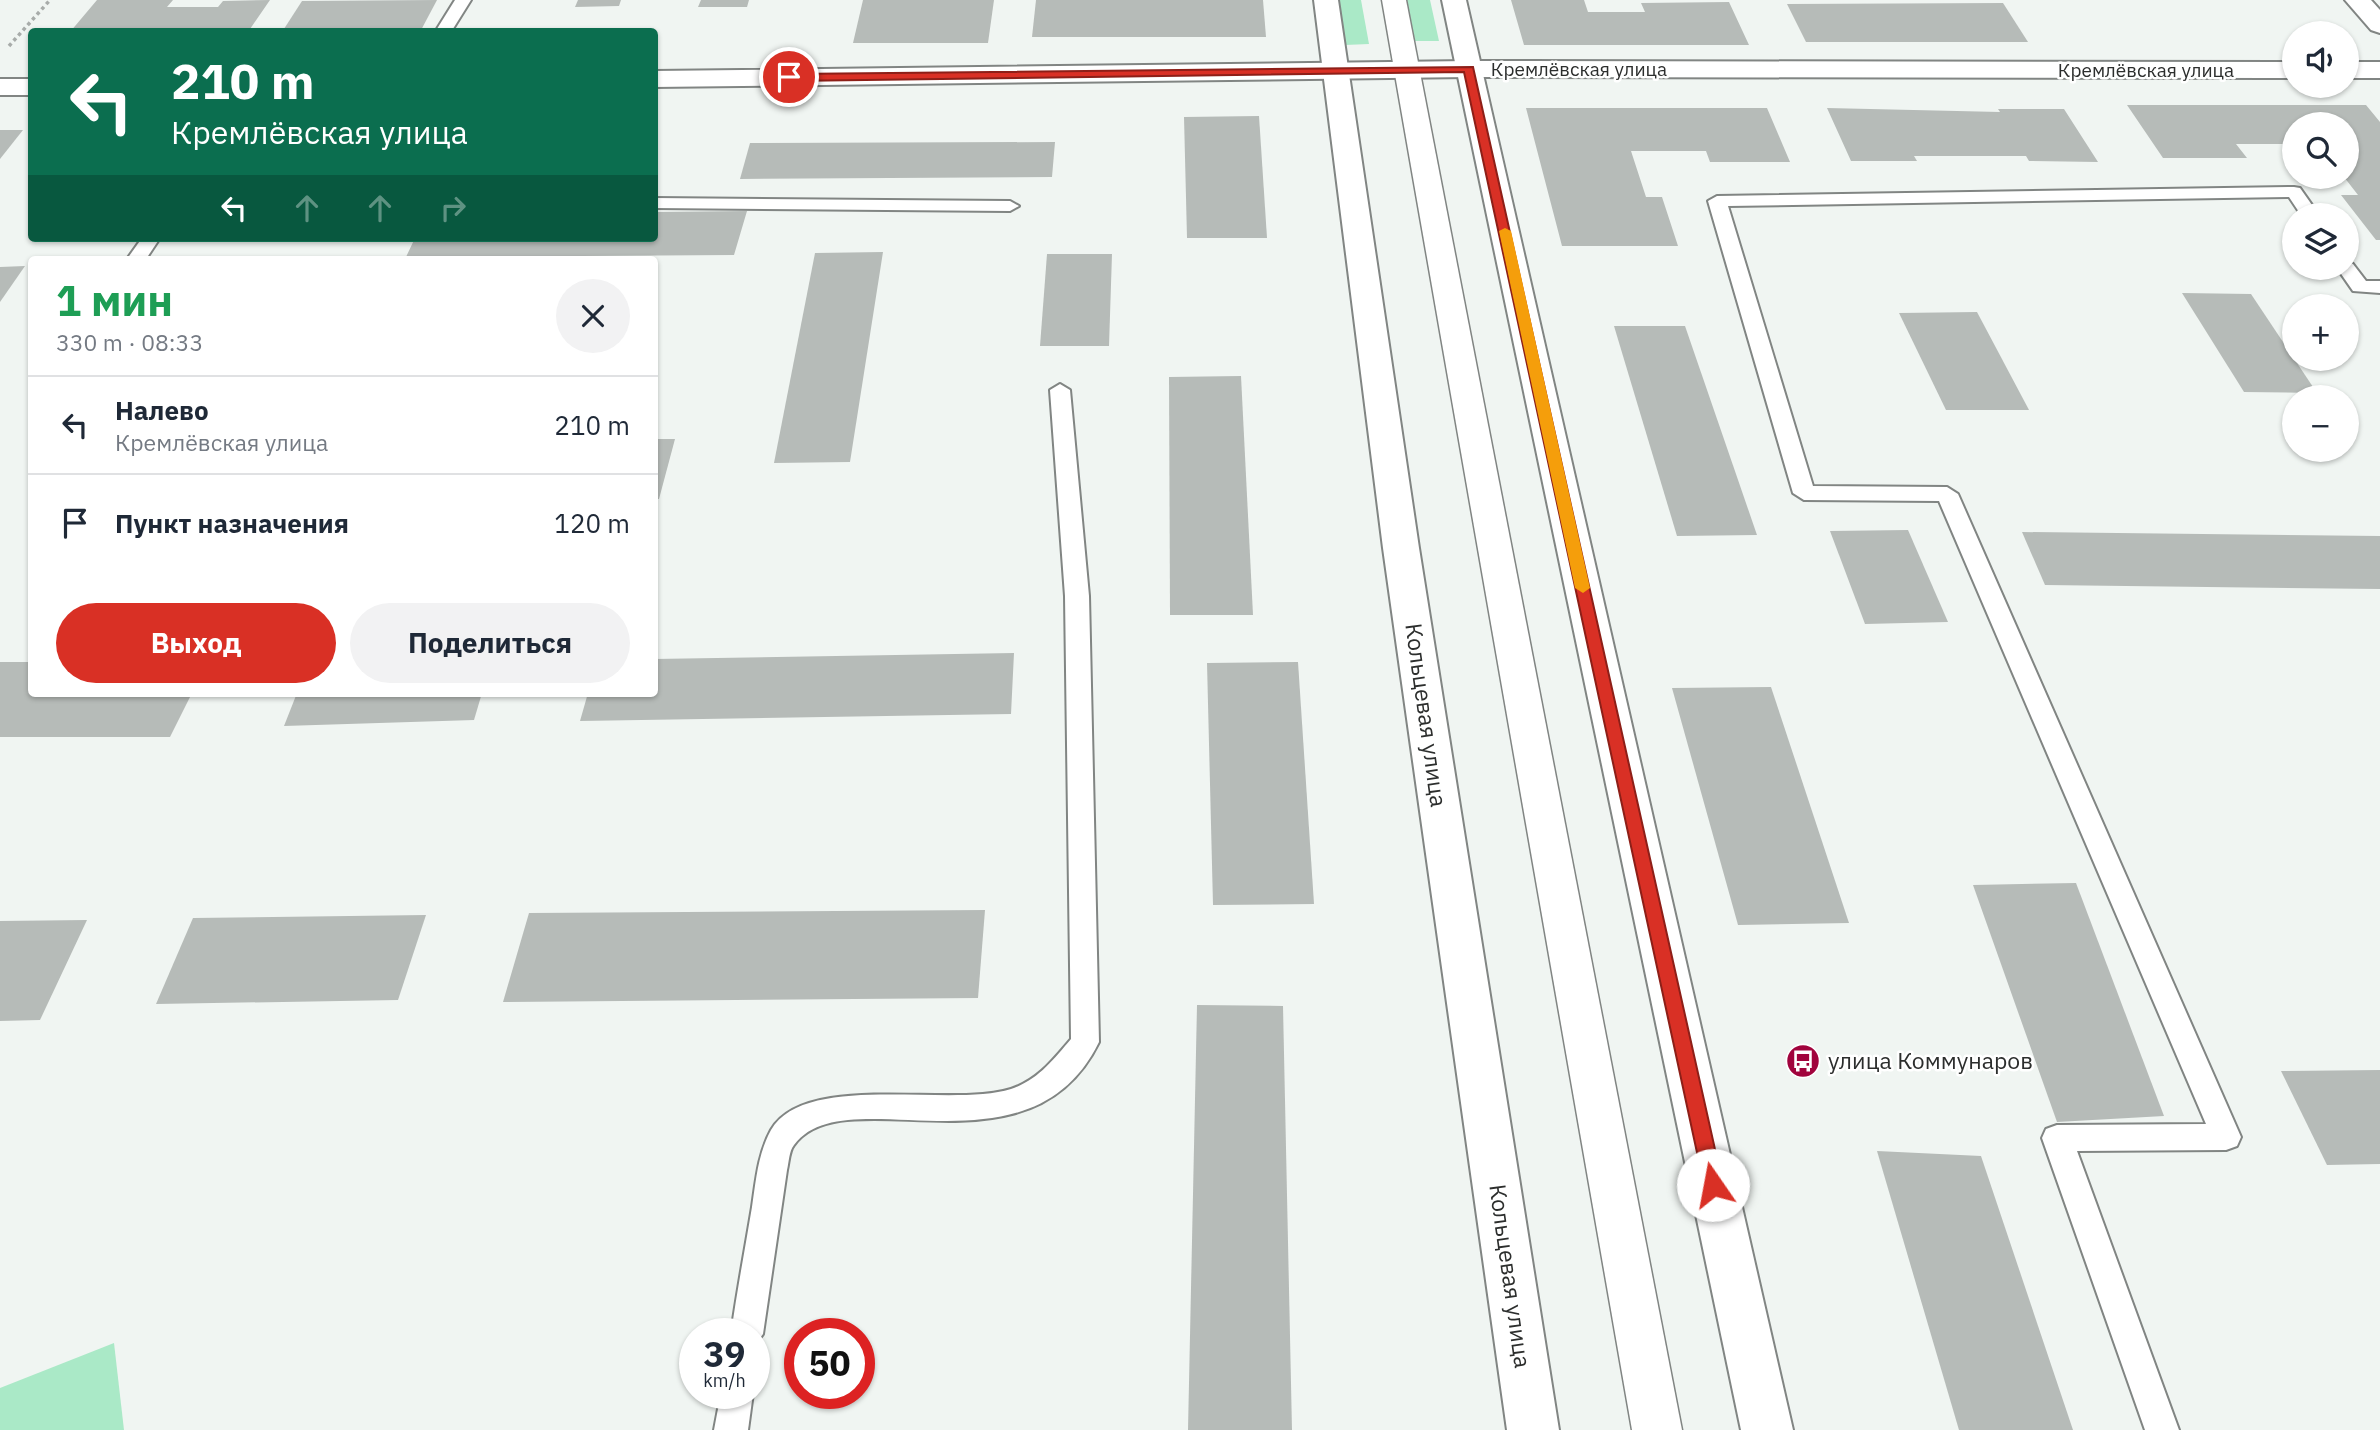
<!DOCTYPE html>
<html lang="ru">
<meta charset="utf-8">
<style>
:root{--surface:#fff;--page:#f2f2f3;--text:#1f2937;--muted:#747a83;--line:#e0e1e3;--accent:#d93025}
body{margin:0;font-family:"IBM Plex Sans",sans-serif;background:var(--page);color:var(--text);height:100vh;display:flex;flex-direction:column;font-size:26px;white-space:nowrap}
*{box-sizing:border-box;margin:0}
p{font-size:23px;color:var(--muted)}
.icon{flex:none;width:38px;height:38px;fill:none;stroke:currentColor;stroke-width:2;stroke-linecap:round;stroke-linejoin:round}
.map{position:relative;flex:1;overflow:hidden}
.drawer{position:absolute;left:28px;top:256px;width:630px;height:441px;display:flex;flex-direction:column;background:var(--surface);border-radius:7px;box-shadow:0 2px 5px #0004}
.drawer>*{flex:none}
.hud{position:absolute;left:28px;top:28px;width:630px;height:214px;border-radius:7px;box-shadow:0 2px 5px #0004;background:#0b6e4f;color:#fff;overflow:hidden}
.controls{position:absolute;left:2282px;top:21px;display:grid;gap:14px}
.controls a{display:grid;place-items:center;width:77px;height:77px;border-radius:50%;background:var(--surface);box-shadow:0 2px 5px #0004;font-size:35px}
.speed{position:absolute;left:679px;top:1318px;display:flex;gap:14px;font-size:35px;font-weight:700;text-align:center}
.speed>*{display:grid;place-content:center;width:91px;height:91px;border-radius:50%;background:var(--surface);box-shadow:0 2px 5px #0004;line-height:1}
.speed small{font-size:18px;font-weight:400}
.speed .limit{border:10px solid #d22;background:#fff;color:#111}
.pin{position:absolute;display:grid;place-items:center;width:60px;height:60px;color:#fff;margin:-30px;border:4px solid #fff;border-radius:50%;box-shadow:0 2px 7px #0007}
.me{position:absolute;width:77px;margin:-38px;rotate:348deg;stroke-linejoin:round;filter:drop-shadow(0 0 5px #0008)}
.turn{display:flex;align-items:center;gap:24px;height:147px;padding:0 28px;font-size:32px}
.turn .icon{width:91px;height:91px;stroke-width:2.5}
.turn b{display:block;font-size:49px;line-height:60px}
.lanes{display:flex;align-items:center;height:66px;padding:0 28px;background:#0003;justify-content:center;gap:35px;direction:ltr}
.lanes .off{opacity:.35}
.round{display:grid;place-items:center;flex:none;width:74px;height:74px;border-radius:37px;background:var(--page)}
.summary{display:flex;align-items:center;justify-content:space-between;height:119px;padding:0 28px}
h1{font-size:42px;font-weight:700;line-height:52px;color:#1e9e55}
.action{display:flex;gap:14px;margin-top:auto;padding:14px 28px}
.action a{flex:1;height:80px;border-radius:42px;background:var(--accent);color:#fff;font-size:28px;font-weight:700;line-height:80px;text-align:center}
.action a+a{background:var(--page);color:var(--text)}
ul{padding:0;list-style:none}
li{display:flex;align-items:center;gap:21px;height:98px;padding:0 28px;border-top:2px solid var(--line)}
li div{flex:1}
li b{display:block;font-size:26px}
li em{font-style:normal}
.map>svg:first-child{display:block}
.green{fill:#aae9c7}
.building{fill:#b6bbb8}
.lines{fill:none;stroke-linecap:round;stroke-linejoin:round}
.service-casing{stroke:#818583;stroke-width:4}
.pedestrian-casing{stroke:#818583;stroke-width:3}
.tertiary-casing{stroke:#818583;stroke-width:4}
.secondary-casing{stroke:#818583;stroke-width:4}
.path{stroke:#a8acaa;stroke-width:3.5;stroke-dasharray:3.5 3.5;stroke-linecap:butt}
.service{fill:#fff;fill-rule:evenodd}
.pedestrian{fill:#fff;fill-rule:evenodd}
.tertiary{fill:#fff;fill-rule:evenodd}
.secondary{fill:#fff;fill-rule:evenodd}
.route{fill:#d93025;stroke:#8d1f18;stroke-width:2}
.slow{fill:#f59e0b}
.labels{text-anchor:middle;stroke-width:5;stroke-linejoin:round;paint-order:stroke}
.far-street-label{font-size:19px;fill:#2c2e2d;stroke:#fff}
.street-label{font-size:23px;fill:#2c2e2d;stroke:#fff}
.poi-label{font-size:23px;fill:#2c2e2d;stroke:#fff;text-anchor:start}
</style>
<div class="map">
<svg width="2380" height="1430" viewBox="0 0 2380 1430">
<rect width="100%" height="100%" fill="#f0f5f2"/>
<g class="green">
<polygon points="1338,0 1361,0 1369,44 1345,45"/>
<polygon points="1407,0 1430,0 1439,41 1415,41"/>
<polygon points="114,1343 124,1430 0,1430 0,1388"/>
</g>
<g class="building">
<polygon points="97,0 173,0 167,7 218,7 223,1 270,0 248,32 70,32"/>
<polygon points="437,0 420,32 282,32 302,1"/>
<polygon points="578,0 621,0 619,6 575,7"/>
<polygon points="701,0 749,0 747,7 698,7"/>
<polygon points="863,0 994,0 988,43 853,43"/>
<polygon points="1036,0 1263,0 1266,37 1032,37"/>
<polygon points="1511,0 1584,0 1588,12 1645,12 1641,3 1729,2 1749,45 1524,45"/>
<polygon points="2003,3 2028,42 1806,42 1787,4"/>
<polygon points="2127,105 2366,105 2380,122 2380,240 2376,240 2341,195 2358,195 2344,177 2347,177 2347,124 2294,124 2294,144 2236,144 2247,158 2163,158"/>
<polygon points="1526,108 1767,108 1790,162 1710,162 1706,151 1631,151 1646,197 1662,197 1678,246 1562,246"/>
<polygon points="1827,108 2000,112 1998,109 2064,109 2098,162 2029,161 2026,156 1914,156 1917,161 1851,161"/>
<polygon points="1259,116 1267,238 1187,238 1184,117"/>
<polygon points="0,130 23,130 0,159"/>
<polygon points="1055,142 1052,177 740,179 750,143"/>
<polygon points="747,211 734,255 406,257 415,238 654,238 654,212"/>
<polygon points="883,252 850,462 774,463 815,253"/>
<polygon points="1047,254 1112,254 1109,346 1040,346"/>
<polygon points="25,266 0,302 0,267"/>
<polygon points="2182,293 2251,294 2317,393 2244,392"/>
<polygon points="1977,312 2029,410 1946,410 1899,313"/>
<polygon points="1614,326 1685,326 1757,535 1677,536"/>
<polygon points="1241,376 1253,615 1170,615 1169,377"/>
<polygon points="654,439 675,439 659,499 654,499"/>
<polygon points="1908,530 1948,622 1865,624 1830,531"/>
<polygon points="2022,532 2380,536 2380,589 2045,585"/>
<polygon points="1014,653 1011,714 580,721 588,693 654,693 654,659"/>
<polygon points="0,662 32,662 32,693 192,693 170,737 0,737"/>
<polygon points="1298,662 1314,904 1213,905 1207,663"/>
<polygon points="1771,687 1849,923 1738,925 1672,688"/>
<polygon points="297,693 482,693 474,720 284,726"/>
<polygon points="2076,883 2164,1116 2057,1122 1973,885"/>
<polygon points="985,910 978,998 503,1002 529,913"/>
<polygon points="426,915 398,1000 156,1004 193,918"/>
<polygon points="87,920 40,1020 0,1021 0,921"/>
<polygon points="1197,1005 1283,1006 1292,1430 1188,1430"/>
<polygon points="2380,1070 2380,1164 2327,1165 2281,1071"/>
<polygon points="1877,1151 1981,1156 2073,1430 1959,1430"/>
</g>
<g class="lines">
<g class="service-casing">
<g id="service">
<polygon points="455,0 471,0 451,32 435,32"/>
<polygon points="2294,187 2300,188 2319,215 2301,215 2289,197 1728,206 1813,486 1947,487 1958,494 2241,1137 2237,1146 2226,1150 2077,1151 2179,1430 2145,1430 2042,1138 2046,1129 2057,1125 2206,1124 1939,501 1804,500 1793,493 1708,201 1717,196"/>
<polygon points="654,198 1010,201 1019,206 1010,211 654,208"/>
<polygon points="142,238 160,238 146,259 127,259"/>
<polygon points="2347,262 2353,264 2366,281 2380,281 2380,293 2353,291 2337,268 2347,268"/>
<path d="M1060,384L1070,390L1089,596L1099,1042C1029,1185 845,1075 794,1145C789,1151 789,1162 787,1170L763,1334L754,1346V1334H731C737,1291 745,1249 752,1207C756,1180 758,1154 771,1130C805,1071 951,1108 1011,1089C1038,1080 1053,1060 1071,1039L1065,596L1050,390Z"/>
<polygon points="721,1393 753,1393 748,1430 714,1430"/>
</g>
</g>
<g class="pedestrian-casing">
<polygon id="pedestrian" points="1382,0 1406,0 1682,1430 1632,1430"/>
</g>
<g class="tertiary-casing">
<g id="tertiary">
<polygon points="2345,0 2371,0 2380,10 2380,33 2371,30"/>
<polygon points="1469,61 2294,62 2294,78 1469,77 654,87 654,71"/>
<rect x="2347" y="62" width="33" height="16"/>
<rect x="0" y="79" width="32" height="16"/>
</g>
</g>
<g class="secondary-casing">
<g id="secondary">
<polygon points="1314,0 1338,0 1419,548 1559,1430 1507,1430 1383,548"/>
<polygon points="1442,0 1466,0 1793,1430 1741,1430"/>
</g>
</g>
<polyline class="path" points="9,46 50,0"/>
<use href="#service" class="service"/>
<use href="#pedestrian" class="pedestrian"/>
<use href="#tertiary" class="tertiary"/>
<use href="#secondary" class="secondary"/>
</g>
<polygon class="route" points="1473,67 1723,1185 1720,1191 1713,1194 1706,1191 1704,1185 1464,72 789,81 784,77 789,74"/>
<polygon class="slow" points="1505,228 1511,231 1590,588 1583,593 1575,588 1499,231"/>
<defs>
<g id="bus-disc" transform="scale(1.75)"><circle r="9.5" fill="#a1033d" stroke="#fff"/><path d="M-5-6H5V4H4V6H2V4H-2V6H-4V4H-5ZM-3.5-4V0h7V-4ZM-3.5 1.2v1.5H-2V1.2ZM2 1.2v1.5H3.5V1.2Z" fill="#fff"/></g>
</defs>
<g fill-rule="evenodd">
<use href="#bus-disc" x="1803" y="1061"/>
</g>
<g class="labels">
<g class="far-street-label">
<text x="1579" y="76">Кремлёвская улица</text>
<text x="2146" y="77">Кремлёвская улица</text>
</g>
<g class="street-label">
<text transform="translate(1426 715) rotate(82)" y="8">Кольцевая улица</text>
<text transform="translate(1510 1276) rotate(82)" y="8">Кольцевая улица</text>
</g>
<g class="poi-label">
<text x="1828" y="1069">улица Коммунаров</text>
</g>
</g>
</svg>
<div class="controls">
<a><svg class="icon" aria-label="sound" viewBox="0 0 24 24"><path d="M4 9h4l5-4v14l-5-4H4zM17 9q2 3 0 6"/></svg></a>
<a><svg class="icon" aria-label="search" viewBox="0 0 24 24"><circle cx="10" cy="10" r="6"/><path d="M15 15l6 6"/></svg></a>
<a><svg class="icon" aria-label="layers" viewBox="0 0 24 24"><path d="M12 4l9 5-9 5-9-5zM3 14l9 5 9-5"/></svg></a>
<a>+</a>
<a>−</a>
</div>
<div class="speed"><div>39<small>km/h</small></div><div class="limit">50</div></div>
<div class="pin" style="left:789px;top:77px;background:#d93025"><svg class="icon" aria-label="arrive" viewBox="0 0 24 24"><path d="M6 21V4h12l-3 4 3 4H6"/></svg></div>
<svg class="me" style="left:1713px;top:1185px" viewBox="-20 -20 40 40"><circle r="19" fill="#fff"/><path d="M0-13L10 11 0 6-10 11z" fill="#d93025"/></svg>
<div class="hud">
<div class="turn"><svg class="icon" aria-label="left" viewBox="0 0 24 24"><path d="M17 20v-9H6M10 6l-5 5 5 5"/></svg><div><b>210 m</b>Кремлёвская улица</div></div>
<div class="lanes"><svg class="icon" aria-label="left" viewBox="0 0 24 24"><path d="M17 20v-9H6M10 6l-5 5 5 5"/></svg><svg class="icon off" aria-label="ahead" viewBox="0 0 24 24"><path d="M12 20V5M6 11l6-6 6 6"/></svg><svg class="icon off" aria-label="ahead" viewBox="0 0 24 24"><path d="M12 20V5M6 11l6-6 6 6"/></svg><svg class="icon off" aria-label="right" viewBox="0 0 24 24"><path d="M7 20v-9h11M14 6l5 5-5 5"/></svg></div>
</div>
<section class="drawer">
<div class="summary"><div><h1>1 мин</h1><p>330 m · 08:33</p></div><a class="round"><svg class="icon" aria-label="close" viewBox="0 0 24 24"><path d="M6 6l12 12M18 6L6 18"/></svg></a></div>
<ul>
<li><svg class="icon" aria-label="left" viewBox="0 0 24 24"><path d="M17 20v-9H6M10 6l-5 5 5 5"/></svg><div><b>Налево</b><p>Кремлёвская улица</p></div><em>210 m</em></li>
<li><svg class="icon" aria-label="arrive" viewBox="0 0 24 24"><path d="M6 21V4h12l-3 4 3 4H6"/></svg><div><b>Пункт назначения</b></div><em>120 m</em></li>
</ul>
<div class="action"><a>Выход</a><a>Поделиться</a></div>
</section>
</div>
